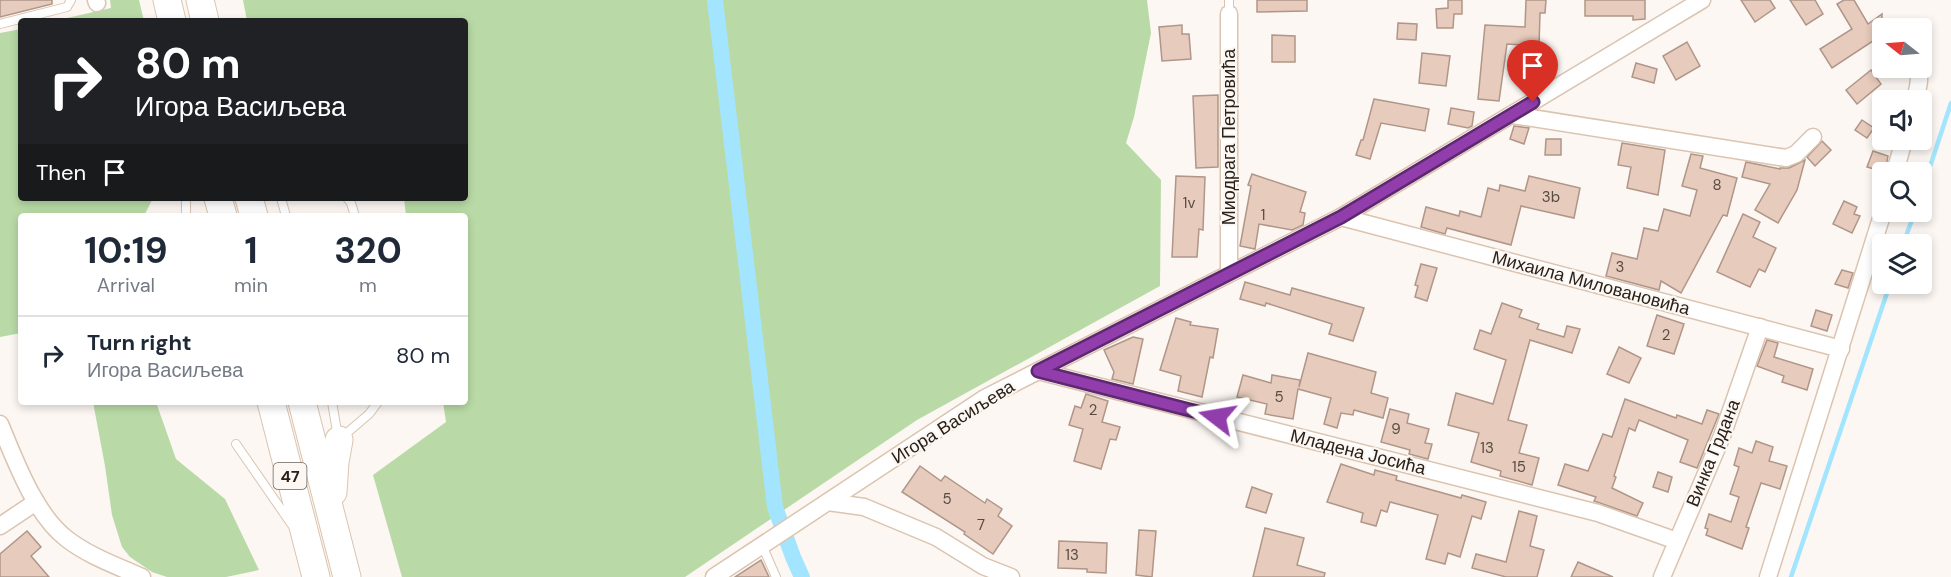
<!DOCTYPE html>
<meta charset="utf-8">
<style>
:root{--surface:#fff;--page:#f2f2f3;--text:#1f2937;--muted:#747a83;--line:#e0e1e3}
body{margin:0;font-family:"DM Sans",sans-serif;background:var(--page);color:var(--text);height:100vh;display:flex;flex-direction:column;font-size:22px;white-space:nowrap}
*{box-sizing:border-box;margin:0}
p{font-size:20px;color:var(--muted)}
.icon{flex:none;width:33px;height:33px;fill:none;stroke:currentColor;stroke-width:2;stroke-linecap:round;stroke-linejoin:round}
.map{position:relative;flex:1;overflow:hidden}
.side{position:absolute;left:18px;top:213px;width:450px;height:192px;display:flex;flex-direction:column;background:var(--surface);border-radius:6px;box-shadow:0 3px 9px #0003}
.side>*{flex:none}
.guide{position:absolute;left:18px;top:18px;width:450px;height:183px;border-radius:6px;box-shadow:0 3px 9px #0003;background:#202124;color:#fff;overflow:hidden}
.needle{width:39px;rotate:287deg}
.fabs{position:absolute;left:1872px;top:18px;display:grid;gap:12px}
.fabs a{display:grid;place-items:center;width:60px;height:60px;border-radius:6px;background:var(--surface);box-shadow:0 3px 9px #0003;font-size:30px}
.pin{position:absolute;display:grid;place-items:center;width:51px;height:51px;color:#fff;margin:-62px -26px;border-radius:50% 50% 50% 0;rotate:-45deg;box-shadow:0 0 6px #0007}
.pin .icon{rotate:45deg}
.me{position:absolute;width:66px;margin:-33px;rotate:284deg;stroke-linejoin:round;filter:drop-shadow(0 0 4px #0008)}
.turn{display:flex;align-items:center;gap:21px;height:126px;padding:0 18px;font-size:27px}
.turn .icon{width:78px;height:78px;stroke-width:2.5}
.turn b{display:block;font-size:42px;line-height:51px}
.then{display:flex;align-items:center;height:57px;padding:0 18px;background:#0003;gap:12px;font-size:22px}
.eta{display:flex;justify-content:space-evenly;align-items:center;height:102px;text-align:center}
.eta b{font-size:36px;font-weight:700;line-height:42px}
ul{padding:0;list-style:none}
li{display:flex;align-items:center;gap:18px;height:78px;padding:0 18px;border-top:2px solid var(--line)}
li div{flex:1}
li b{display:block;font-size:22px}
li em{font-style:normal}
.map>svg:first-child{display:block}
.green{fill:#b9daa6}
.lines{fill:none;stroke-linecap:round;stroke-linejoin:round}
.stream{stroke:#a3e5fe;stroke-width:4.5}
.canal{stroke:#a3e5fe;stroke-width:16}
.building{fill:#e7cbbc;stroke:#b09688;stroke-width:1.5}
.service-casing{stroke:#dbc4b0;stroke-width:10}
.minor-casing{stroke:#dbc4b0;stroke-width:19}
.primary-casing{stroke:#dbc4b0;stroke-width:29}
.service{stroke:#fff;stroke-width:8}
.minor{stroke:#fff;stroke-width:16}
.primary{stroke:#fff;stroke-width:27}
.route-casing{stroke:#5e2870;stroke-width:15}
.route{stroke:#913eac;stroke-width:10}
.labels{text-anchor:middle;stroke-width:4.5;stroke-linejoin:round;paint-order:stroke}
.number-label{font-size:15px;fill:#584c42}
.shield{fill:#fcf7f3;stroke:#68615a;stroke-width:1.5}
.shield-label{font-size:16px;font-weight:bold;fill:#292119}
.street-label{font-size:18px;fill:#292119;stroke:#fcf7f3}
</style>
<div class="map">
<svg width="1951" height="577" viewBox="0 0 1951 577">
<rect width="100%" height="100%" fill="#fcf7f3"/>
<g class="green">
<polygon points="110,0 139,0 144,21 54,21 111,8"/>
<polygon points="243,0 1147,0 1151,33 1134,117 1126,143 1161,180 1160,286 917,420 685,577 402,577 373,475 446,422 443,402 465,402 465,216 406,216 404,198 465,198 465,21 247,21"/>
<polygon points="21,29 21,198 153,198 144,216 21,216 21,333 0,337 0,33"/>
<polygon points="93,402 156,402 176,459 225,499 259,570 226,577 167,577 152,572 130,557 122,547 112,515 105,466"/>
</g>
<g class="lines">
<g class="stream">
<polyline points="1922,191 1951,103"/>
<polyline points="1903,244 1915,212"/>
<polyline points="1791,577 1890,284"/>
</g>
<polyline class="canal" points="715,0 775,507 793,557 802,577"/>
</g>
<g class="building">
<polygon points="0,0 52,0 52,4 0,17"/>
<polygon points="1257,0 1307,0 1307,11 1257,12"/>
<polygon points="1448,0 1462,0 1462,14 1454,14 1453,28 1437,28 1436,9 1448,8"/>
<polygon points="1526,0 1546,0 1545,13 1540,13 1539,46 1507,44 1499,101 1478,99 1485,25 1525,27"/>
<polygon points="1585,0 1645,0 1645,19 1633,20 1633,16 1585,16"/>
<polygon points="1741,0 1770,0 1775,8 1755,22"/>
<polygon points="1790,0 1815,0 1823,14 1806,25"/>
<polygon points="1844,0 1854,0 1868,24 1882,14 1882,35 1832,68 1820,49 1852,29 1837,4"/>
<polygon points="1398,23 1417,24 1416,40 1397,39"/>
<polygon points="1182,25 1182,34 1189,34 1191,59 1162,61 1159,27"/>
<polygon points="1272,35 1295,36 1295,62 1272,62"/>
<polygon points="1687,42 1700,66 1676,80 1663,56"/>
<polygon points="1422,53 1450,56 1446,86 1419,83"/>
<polygon points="1636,63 1657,69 1654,83 1632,77"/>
<polygon points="1871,70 1881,84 1857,104 1846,90"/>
<polygon points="1218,95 1218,167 1196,168 1193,96"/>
<polygon points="1374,99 1429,109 1425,131 1381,123 1370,159 1356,155 1361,140 1363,140"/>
<polygon points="1451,108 1474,112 1472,126 1468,128 1448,124"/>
<polygon points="1862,120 1874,128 1867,138 1855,130"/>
<polygon points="1514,126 1529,128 1524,144 1510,139"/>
<polygon points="1546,139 1561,139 1561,155 1545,155"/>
<polygon points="1822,141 1831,150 1815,166 1807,157"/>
<polygon points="1622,143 1665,150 1658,195 1627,188 1631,167 1618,165"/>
<polygon points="1873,151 1888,156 1885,172 1867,167"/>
<polygon points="1691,154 1703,156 1700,168 1737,178 1727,216 1723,215 1681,293 1661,281 1659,290 1606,276 1612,253 1637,259 1644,228 1658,231 1664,209 1690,216 1697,190 1682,186"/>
<polygon points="1805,160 1797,190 1778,223 1755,210 1770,184 1742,177 1746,162 1780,169 1780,168 1789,168"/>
<polygon points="1252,174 1306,192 1300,212 1305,213 1303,225 1292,230 1259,224 1255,249 1240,246 1251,186 1248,185"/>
<polygon points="1176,176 1205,177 1203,230 1199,229 1197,257 1172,257"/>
<polygon points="1529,176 1580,188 1574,218 1521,206 1511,245 1447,228 1445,234 1421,227 1426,207 1459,216 1460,211 1481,217 1488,188 1499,191 1500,185 1525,191"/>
<polygon points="1844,201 1857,207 1854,214 1860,216 1852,233 1833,224"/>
<polygon points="1743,214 1760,222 1753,237 1776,248 1765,272 1759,269 1750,287 1717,272"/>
<polygon points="1421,264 1437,268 1427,301 1415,297 1418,286 1415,285"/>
<polygon points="1842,270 1853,273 1848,288 1835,284"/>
<polygon points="1245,282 1290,295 1292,288 1364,308 1353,341 1329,334 1332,324 1266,303 1265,306 1240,299"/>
<polygon points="1502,303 1522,310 1519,317 1539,324 1537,329 1564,337 1567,326 1580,329 1572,353 1530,340 1508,420 1527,425 1519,453 1539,458 1532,485 1500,476 1501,471 1471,462 1479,433 1448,425 1456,393 1493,404 1506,360 1474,349 1480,330 1491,334"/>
<polygon points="1816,310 1832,315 1827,331 1811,326"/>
<polygon points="1657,315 1684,324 1674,354 1647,346"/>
<polygon points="1176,318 1191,322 1190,325 1218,329 1213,358 1210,357 1202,397 1178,391 1181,376 1160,370"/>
<polygon points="1133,337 1143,339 1133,384 1112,379 1114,372 1104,350"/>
<polygon points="1767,340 1778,343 1774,357 1813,369 1807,390 1782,382 1784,376 1757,366"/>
<polygon points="1619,347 1641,358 1629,383 1607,374"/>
<polygon points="1308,353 1376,372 1371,393 1388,398 1383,418 1354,410 1353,415 1341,413 1337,428 1324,424 1331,398 1298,389 1293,419 1265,414 1267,404 1237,397 1243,375 1271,383 1272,375 1300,380 1299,387"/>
<polygon points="1086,394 1108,401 1102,422 1120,427 1116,440 1110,439 1101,469 1074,461 1083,429 1069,425 1075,406 1081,408"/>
<polygon points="1625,399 1676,418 1677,415 1702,424 1707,410 1719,414 1697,468 1680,462 1688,440 1639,420 1635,431 1629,428 1614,476 1616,477 1612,488 1643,503 1637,516 1597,502 1594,501 1596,497 1558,485 1565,464 1588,471 1603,434 1612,437"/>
<polygon points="1390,409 1409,414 1407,423 1429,429 1425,443 1432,444 1428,459 1409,454 1410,450 1381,442"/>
<polygon points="1756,441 1773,447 1769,461 1787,466 1780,489 1761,483 1746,527 1749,528 1742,549 1706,535 1708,529 1705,528 1709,514 1731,522 1739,497 1730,494 1739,467 1734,465 1739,448 1752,453"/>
<polygon points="1341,464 1374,475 1375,470 1397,476 1396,480 1461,498 1462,495 1486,502 1481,519 1472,516 1460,557 1448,553 1445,564 1426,559 1438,515 1390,502 1387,512 1381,510 1376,526 1361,522 1363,513 1327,502"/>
<polygon points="920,466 941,481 945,476 985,503 987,499 1002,509 998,516 1012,526 993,554 964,534 965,532 902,492"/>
<polygon points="1658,472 1672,477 1668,492 1653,487"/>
<polygon points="1252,487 1272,494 1266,513 1246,507"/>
<polygon points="1519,511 1537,516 1530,546 1544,550 1537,577 1506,577 1472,568 1476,554 1506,562"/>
<polygon points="1265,528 1304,538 1297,565 1325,573 1324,577 1253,577"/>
<polygon points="1139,530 1156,531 1152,577 1136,575"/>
<polygon points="27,531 41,547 31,556 49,577 0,577 0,554"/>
<polygon points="1059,541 1107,543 1106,573 1087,572 1087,569 1058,568"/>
<polygon points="761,560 769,577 735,577"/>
<polygon points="1578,562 1613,577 1571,577"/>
</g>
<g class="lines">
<g class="service-casing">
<g id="service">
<polyline points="1229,0 1229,14"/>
<polyline points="0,24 67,7 71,0"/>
<polyline points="281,198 286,216"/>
<polyline points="347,198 351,203 355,216"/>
<polyline points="186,216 186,198"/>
<polyline points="332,402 338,437"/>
<polyline points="341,438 369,414 378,402"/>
<polyline points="236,444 292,525"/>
<polyline points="762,545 776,577"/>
</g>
</g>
<g class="minor-casing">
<g id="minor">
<polyline points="96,0 97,3"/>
<polyline points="1229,14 1229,273"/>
<path d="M1915,100C1917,90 1922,78 1917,68"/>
<polyline points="1513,115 1786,158 1796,154 1813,137"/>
<polyline points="1895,172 1904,140"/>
<polyline points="1341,217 1841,349"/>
<polyline points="1038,371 1598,513 1677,541"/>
<path d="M0,424C15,460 35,515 67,539C89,556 117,566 142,577"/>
<polyline points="828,502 864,507 936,537 983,566 1011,577"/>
<polyline points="0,526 36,502"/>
<polyline points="714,577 985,398 1341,217 1702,0"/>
<polyline points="1662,577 1722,436 1760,327"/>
<polyline points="1768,577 1883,212"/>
</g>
</g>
<g class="primary-casing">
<g id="primary">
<polyline points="167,0 172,21"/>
<polyline points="200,0 205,21"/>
<polyline points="218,198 223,216"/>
<polyline points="249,198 254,216"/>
<polyline points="271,402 316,577"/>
<polyline points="302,402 347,577"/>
<polyline points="333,492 335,462 339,440"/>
</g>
</g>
<use href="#service" class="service"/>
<use href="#minor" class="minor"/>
<use href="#primary" class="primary"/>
</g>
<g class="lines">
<g class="route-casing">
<polyline id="route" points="1217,417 1038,371 1341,217 1533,102"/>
</g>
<use href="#route" class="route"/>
</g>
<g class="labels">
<g class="number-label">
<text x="1717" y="190">8</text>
<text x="1551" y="202">3b</text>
<text x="1189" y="208">1v</text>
<text x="1263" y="220">1</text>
<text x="1620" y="272">3</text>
<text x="1666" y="340">2</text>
<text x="1279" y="402">5</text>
<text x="1093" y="415">2</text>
<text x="1396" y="434">9</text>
<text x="1487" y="453">13</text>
<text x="1519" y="472">15</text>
<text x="947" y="504">5</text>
<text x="981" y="530">7</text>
<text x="1072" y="560">13</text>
</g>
<rect class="shield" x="273.5" y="463" width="33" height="26" rx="4.5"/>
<g class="shield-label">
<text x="290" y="482">47</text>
</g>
<g class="street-label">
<text transform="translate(1229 137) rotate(-90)" y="6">Миодрага Петровића</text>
<text transform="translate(1591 283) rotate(15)" y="6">Михаила Миловановића</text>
<text transform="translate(953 422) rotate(-32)" y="6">Игора Васиљева</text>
<text transform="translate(1358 452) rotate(14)" y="6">Младена Јосића</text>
<text transform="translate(1713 453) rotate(-68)" y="6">Винка Грдана</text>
</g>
</g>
</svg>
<div class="fabs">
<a><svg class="needle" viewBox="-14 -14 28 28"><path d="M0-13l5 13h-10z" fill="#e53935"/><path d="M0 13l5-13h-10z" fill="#747a83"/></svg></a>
<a><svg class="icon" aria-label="sound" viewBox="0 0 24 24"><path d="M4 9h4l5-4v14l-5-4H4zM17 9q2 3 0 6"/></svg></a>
<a><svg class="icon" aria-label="search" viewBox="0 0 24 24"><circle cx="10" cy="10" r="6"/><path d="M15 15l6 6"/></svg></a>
<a><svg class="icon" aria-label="layers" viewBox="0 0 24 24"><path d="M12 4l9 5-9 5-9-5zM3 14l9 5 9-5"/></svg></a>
</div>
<div class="pin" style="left:1533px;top:102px;background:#d93025"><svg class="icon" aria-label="arrive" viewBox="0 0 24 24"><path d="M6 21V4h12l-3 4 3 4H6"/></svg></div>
<svg class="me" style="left:1217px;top:417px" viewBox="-20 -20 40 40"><path d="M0-17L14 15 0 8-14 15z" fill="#913eac" stroke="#fff" stroke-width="4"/></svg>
<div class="guide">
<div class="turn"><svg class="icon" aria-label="right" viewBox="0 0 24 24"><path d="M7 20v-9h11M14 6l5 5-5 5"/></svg><div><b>80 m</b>Игора Васиљева</div></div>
<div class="then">Then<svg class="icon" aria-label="arrive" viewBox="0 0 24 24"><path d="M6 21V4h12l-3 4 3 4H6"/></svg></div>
</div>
<section class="side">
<div class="eta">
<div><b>10:19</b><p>Arrival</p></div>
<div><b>1</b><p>min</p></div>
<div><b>320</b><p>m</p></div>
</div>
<ul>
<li><svg class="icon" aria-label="right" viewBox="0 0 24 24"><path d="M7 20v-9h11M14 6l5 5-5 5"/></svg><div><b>Turn right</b><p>Игора Васиљева</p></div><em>80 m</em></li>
</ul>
</section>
</div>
